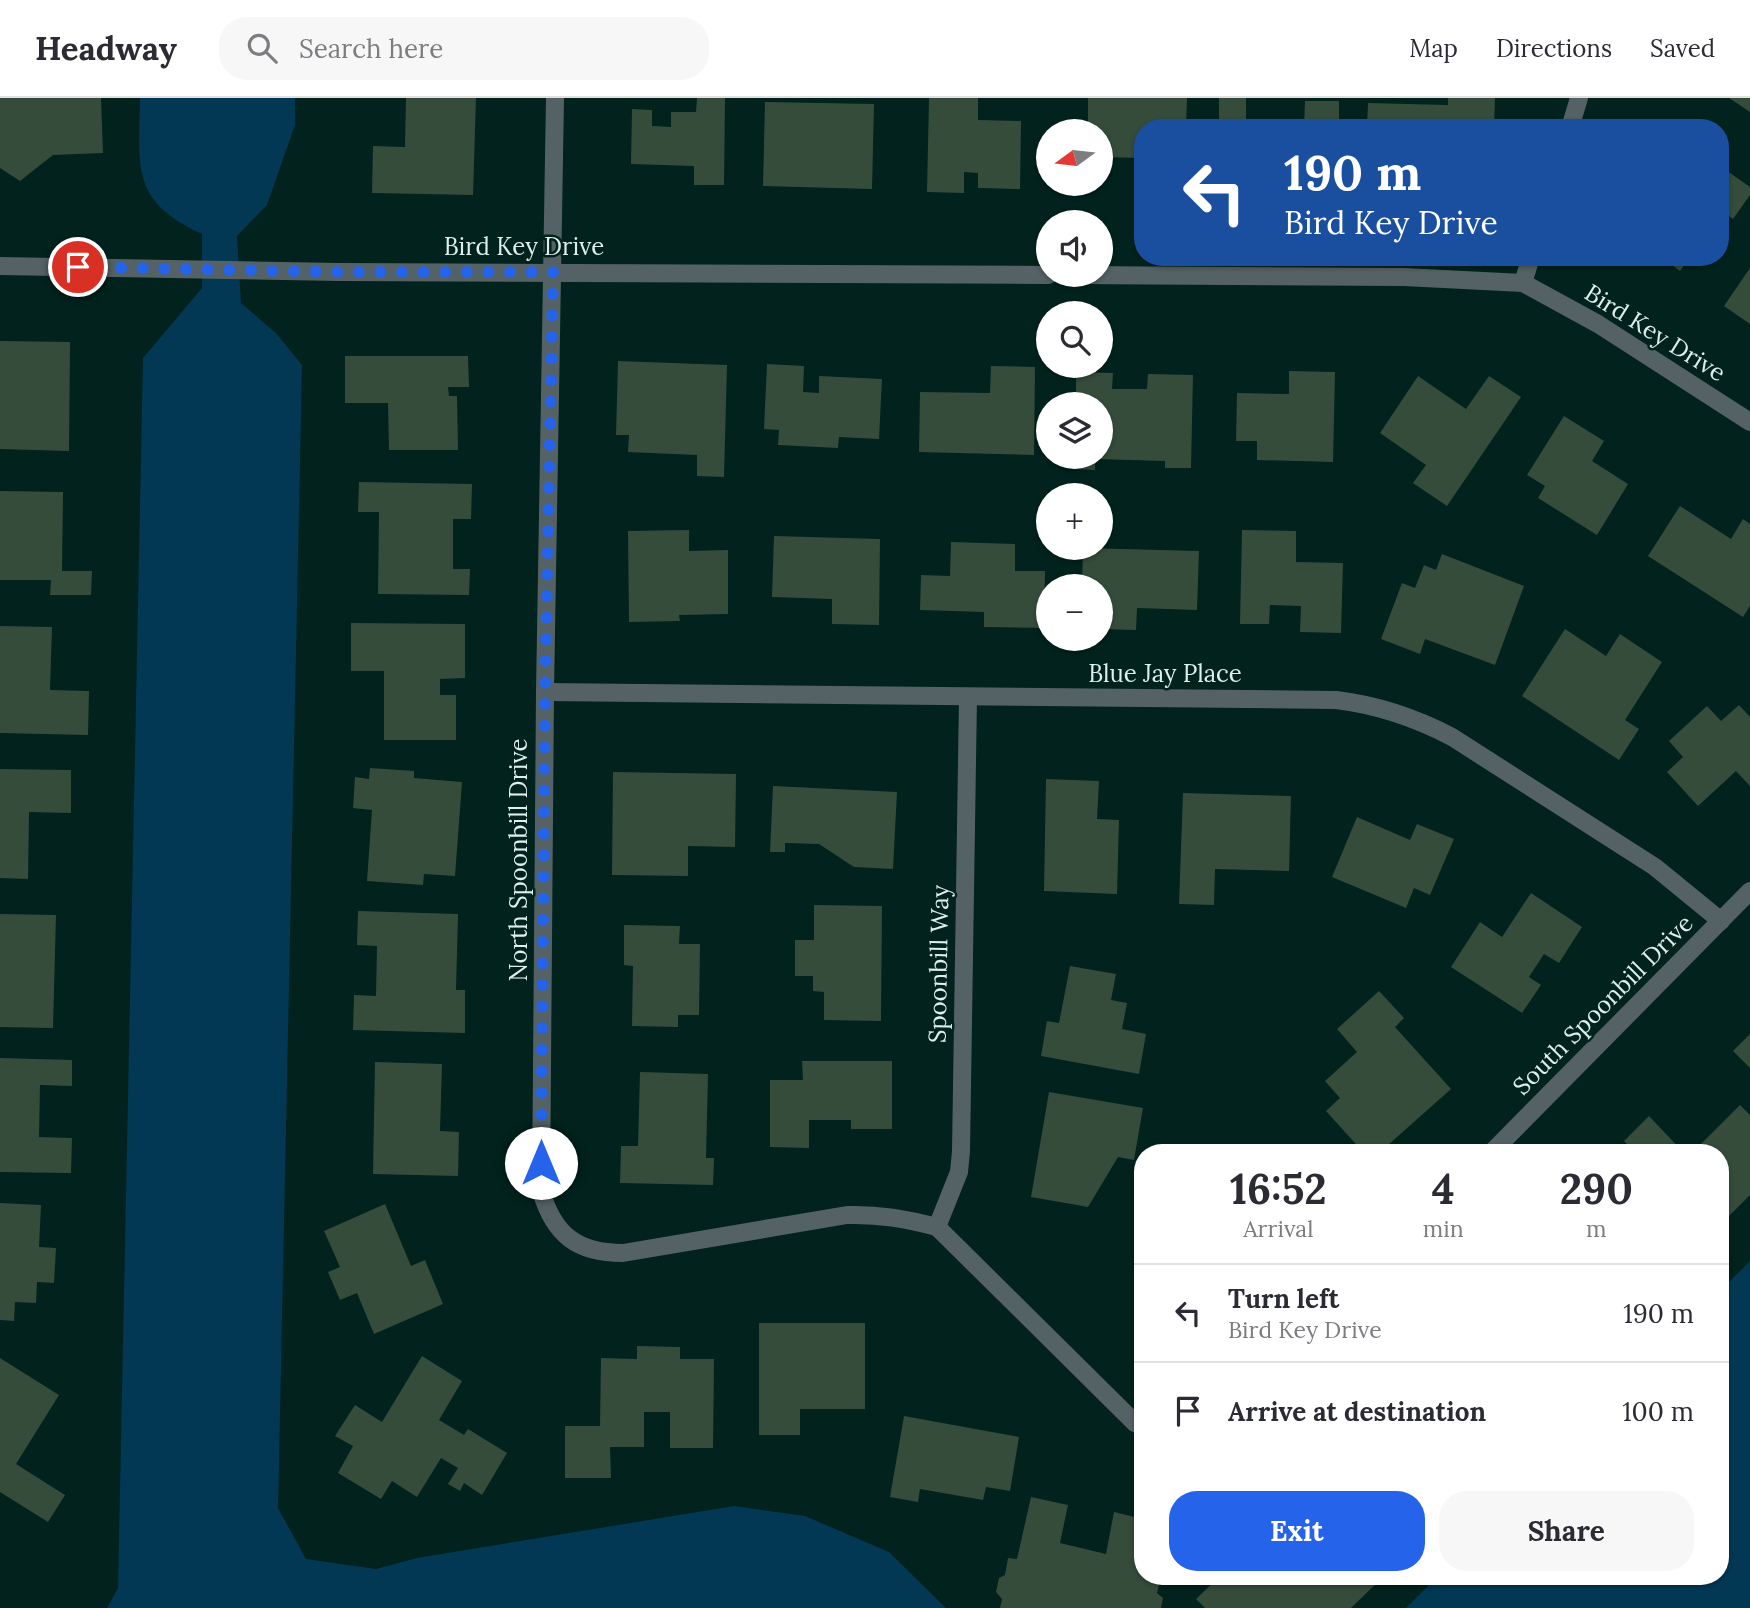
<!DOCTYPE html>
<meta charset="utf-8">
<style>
:root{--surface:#fff;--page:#f7f7f7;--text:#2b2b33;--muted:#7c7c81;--line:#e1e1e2;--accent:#2563eb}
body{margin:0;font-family:Lora,serif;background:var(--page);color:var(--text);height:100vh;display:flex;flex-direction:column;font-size:26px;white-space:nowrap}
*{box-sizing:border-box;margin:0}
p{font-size:23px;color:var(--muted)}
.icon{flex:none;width:38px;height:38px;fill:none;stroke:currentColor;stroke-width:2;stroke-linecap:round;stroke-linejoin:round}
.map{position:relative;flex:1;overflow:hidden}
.side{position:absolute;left:1134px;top:1046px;width:595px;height:441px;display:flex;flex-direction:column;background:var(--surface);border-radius:28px;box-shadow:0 2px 5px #0004}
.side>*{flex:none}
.guide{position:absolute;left:1134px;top:21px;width:595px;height:147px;border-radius:28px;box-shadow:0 2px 5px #0004;background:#1a4fa0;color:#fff;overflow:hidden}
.needle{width:46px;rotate:255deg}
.fabs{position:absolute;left:1036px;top:21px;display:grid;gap:14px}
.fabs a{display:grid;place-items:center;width:77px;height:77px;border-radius:50%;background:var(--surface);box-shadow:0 2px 5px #0004;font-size:35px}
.pin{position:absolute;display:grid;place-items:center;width:60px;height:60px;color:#fff;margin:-30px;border:4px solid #fff;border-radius:50%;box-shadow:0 2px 7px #0007}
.me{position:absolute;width:77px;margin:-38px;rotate:0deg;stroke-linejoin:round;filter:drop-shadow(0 0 5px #0008)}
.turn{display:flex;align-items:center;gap:24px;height:147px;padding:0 35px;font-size:32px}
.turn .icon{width:91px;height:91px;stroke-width:2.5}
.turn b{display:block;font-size:49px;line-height:60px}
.eta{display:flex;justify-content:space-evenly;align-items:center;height:119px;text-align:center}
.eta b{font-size:42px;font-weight:800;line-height:49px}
.action{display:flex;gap:14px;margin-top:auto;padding:14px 35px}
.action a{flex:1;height:80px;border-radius:28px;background:var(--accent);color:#fff;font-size:28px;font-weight:800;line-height:80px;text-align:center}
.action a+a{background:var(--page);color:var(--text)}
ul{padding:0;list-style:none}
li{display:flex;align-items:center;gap:21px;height:98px;padding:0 35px;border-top:2px solid var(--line)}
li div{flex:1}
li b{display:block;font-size:26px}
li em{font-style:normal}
header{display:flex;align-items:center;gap:42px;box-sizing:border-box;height:98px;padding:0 35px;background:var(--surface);border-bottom:2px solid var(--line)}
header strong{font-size:33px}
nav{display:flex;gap:38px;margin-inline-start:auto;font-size:24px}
.search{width:490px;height:63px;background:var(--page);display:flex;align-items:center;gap:18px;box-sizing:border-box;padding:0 24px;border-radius:28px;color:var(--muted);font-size:26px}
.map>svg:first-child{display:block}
.water{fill:#023854}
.building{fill:#354c3b}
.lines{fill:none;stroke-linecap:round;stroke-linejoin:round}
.minor{stroke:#546265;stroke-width:18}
.tertiary{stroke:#546265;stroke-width:18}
.route{stroke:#2563eb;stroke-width:12;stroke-dasharray:0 21.6}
.labels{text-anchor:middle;stroke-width:5;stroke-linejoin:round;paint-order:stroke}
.street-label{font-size:24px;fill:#dcefeb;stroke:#01221d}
</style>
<header>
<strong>Headway</strong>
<div class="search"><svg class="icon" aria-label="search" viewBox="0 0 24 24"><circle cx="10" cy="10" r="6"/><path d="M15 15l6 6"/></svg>Search here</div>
<nav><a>Map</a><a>Directions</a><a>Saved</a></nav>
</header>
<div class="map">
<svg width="1750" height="1510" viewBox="0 0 1750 1510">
<rect width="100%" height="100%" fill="#01221d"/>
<g class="water">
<path d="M140,0H295V27L267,107L237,138L241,205L276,235L302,267L278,1410L306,1461L376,1471L417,1460L734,1408L805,1418L889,1454L946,1510H107L118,1490L143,260L202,190V136C130,103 139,69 140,0Z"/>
<polygon points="1750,1163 1750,1510 1406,1510 1437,1479 1720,1479 1720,1193"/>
</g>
<g class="building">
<polygon points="0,0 101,0 103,55 53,57 20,83 0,70"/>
<polygon points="406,0 476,0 473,97 372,95 373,48 405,49"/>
<polygon points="697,0 725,0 724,87 694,87 694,68 631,66 632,11 652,12 652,28 671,29 671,14 696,14"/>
<polygon points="929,0 978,0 978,22 1021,23 1020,91 978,90 978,75 964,74 964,95 927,94"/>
<polygon points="1088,0 1187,0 1186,30 1143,30 1143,60 1101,59 1101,33 1088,33"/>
<rect x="1219" y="0" width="27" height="30"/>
<polygon points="1448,0 1495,0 1494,30 1367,30 1368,5 1448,7"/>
<polygon points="1729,0 1750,0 1750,14"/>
<polygon points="1305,3 1339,3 1339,30 1304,30"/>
<polygon points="765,4 874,6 872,91 763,88"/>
<polygon points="1720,68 1750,89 1750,97 1733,121 1720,112"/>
<polygon points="1661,159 1690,159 1680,173"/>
<polygon points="1750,170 1750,226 1724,208"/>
<polygon points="0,243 70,244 69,353 0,351"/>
<polygon points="345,258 468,258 469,289 448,289 449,298 457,298 458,352 389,352 388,305 345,305"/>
<polygon points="618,263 727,267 724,379 697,378 697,357 628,354 629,337 616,337"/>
<polygon points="767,266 804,268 803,294 819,295 819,278 882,281 879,341 839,339 838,350 778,347 779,332 764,331"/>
<polygon points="991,268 1035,269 1034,357 919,354 920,294 990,295"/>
<polygon points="1289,273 1335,274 1333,364 1257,362 1257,343 1236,343 1237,295 1289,296"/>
<polygon points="1076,274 1113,275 1112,291 1147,291 1148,276 1193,277 1191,370 1165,370 1165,363 1095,361 1095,372 1075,371 1075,359 1101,359 1101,306 1076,306"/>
<polygon points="1418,278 1466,311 1489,278 1521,299 1447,408 1413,385 1426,367 1380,335"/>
<polygon points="1564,318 1604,343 1592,363 1628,386 1597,437 1538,400 1545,388 1527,377"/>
<polygon points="359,384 472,386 471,421 453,421 453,471 470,471 469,497 378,496 379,414 358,414"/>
<polygon points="0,393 63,394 62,473 92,473 91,497 50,497 51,482 0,482"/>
<polygon points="1680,408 1731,441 1743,421 1750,426 1750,508 1743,519 1648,458"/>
<polygon points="689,432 689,453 728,452 728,516 679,517 680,523 629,524 628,433"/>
<polygon points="1242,432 1296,433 1296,464 1343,465 1341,535 1300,534 1301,508 1270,507 1269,526 1240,526"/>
<polygon points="774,438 880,441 879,527 832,526 832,501 772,499"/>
<polygon points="951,444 1015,446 1015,473 1045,473 1044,530 984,529 984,514 920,512 921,477 950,478"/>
<polygon points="1083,450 1199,453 1197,512 1137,510 1136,532 1101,531 1101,488 1082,488"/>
<polygon points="1442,456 1524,488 1495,567 1425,541 1420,556 1381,541 1402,485 1415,490 1424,467 1436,472"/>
<polygon points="351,525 465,526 465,580 440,581 440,597 456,597 456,642 384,642 384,573 351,573"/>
<polygon points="0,528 52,529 50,592 89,593 88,637 0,635"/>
<polygon points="1565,531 1606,558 1620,536 1662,564 1625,622 1639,631 1619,662 1522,598"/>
<polygon points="1739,607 1750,619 1750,688 1736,673 1698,708 1667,674 1683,659 1669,643 1707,608 1721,623"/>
<polygon points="370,670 414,673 414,680 462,684 455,778 424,776 423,787 367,783 372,712 353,710 355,679 369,681"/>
<polygon points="0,671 71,672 71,715 29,714 28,781 0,780"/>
<polygon points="613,674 736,676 735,749 688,748 688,778 612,777"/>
<polygon points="1046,681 1099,683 1097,721 1119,722 1117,796 1044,793"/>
<polygon points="773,688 897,694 893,771 854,769 819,746 785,745 785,754 770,754"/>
<polygon points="1183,695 1291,698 1289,773 1215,771 1214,807 1179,806"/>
<polygon points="1357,719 1410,742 1417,726 1454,741 1430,797 1414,790 1406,810 1332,779"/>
<polygon points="1531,795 1582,829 1559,865 1544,856 1529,879 1541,887 1522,915 1451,869 1480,824 1502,839"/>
<polygon points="814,807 882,808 881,923 824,922 824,894 813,893 813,878 795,878 795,842 814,842"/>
<polygon points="358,813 458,816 456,892 465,892 465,935 353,932 354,897 376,898 377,848 357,847"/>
<polygon points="0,816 56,817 53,930 0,929"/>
<polygon points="624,827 680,828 679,846 700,846 699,917 678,917 678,929 632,928 633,868 624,867"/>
<polygon points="1070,868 1116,876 1111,902 1127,905 1122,931 1146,936 1139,976 1041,958 1047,923 1059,925"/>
<polygon points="1379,893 1404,920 1395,929 1451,991 1379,1055 1364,1055 1326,1013 1340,1000 1325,983 1357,954 1337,931"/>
<polygon points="1750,936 1750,970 1733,953"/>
<polygon points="0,960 72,962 72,988 40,987 39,1039 72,1040 71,1075 0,1074"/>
<polygon points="802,963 892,963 892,1031 851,1031 851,1022 809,1022 809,1050 770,1049 770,982 803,982"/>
<polygon points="375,964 442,966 440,1033 459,1034 458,1078 373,1076"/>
<polygon points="640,974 708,976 706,1060 714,1060 713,1087 620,1085 621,1048 638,1048"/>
<polygon points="1049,994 1143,1010 1134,1062 1118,1059 1088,1109 1031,1099"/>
<polygon points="1740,1007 1750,1017 1750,1097 1720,1127 1720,1055 1692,1055"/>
<polygon points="1649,1018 1684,1055 1636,1055 1624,1043"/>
<polygon points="0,1105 41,1107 39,1149 56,1150 54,1185 37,1184 36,1205 15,1204 14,1223 0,1222"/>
<polygon points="385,1106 411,1168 425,1162 443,1206 374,1236 357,1195 340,1202 328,1174 340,1169 324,1133"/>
<polygon points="759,1225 865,1225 865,1311 800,1311 800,1337 759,1337"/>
<polygon points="637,1248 680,1249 680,1261 714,1261 713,1350 670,1350 670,1314 644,1314 644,1349 610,1349 611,1380 565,1380 565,1328 600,1328 601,1260 637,1261"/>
<polygon points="422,1258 462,1283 439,1322 464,1337 468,1331 507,1355 482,1397 464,1385 460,1393 448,1386 458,1370 441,1360 417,1399 392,1383 381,1401 338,1375 353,1348 335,1338 355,1307 382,1324"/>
<polygon points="0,1260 59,1297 16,1366 65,1397 48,1424 0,1394"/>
<polygon points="904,1318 1019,1339 1010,1393 986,1389 983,1402 920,1391 918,1404 890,1399"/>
<polygon points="1031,1399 1068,1407 1060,1445 1106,1456 1114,1414 1143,1421 1143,1479 1161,1479 1157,1495 1163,1500 1161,1510 1000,1510 1002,1501 996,1494 999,1480 1005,1477 1008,1460 1017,1461"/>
<polygon points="1219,1479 1383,1479 1351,1510 1205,1510 1196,1501"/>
</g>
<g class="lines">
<g class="minor">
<path d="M555,0L545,594L541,1093C554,1137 577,1155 623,1155L847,1117C879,1116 906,1121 937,1129"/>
<polyline points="1570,30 1579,0"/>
<polyline points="1523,185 1531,159"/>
<path d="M545,594L1336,602C1378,607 1414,619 1452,639L1655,769L1721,823"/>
<polyline points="1491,1055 1750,793"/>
<polyline points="937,1129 959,1074 961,1053 968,599"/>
<polyline points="937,1129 1135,1325 1143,1329"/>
</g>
<g class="tertiary">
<polyline points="0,168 339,174 1048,177"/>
<polyline points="1072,177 1404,179 1523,185 1598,226 1750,324"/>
</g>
</g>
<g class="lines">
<polyline class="route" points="78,169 339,174 553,174 545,594 541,1065"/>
</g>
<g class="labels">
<g class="street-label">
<text x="524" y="157">Bird Key Drive</text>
<text transform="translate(1655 235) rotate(32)" y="8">Bird Key Drive</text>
<text x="1165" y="584">Blue Jay Place</text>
<text transform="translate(519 762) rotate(-90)" y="8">North Spoonbill Drive</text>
<text transform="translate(939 866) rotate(-89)" y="8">Spoonbill Way</text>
<text transform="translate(1603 907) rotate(-45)" y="8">South Spoonbill Drive</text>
</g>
</g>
</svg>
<div class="fabs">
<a><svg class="needle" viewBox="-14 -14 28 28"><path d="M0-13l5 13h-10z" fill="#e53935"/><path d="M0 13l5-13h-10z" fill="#7c7c81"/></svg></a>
<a><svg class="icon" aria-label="sound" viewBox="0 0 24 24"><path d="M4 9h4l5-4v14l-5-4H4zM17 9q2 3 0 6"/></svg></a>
<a><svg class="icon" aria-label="search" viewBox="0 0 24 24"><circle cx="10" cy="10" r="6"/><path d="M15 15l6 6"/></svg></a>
<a><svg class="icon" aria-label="layers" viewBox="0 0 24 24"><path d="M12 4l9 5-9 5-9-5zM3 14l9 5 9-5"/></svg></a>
<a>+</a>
<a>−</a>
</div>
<div class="pin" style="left:78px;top:169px;background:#d93025"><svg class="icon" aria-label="arrive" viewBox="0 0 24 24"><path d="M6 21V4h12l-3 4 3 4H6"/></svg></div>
<svg class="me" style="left:541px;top:1065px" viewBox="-20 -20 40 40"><circle r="19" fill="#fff"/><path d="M0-13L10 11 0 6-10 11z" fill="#2563eb"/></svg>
<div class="guide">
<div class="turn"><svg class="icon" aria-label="left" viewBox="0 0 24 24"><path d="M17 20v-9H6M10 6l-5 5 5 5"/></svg><div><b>190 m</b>Bird Key Drive</div></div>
</div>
<section class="side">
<div class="eta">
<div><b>16:52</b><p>Arrival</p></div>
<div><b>4</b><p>min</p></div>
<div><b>290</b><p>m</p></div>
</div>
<ul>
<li><svg class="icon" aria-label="left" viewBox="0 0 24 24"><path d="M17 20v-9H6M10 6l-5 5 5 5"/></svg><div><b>Turn left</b><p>Bird Key Drive</p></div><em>190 m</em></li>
<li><svg class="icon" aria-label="arrive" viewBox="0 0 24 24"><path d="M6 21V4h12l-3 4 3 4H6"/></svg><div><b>Arrive at destination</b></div><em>100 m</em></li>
</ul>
<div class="action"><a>Exit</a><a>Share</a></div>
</section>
</div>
